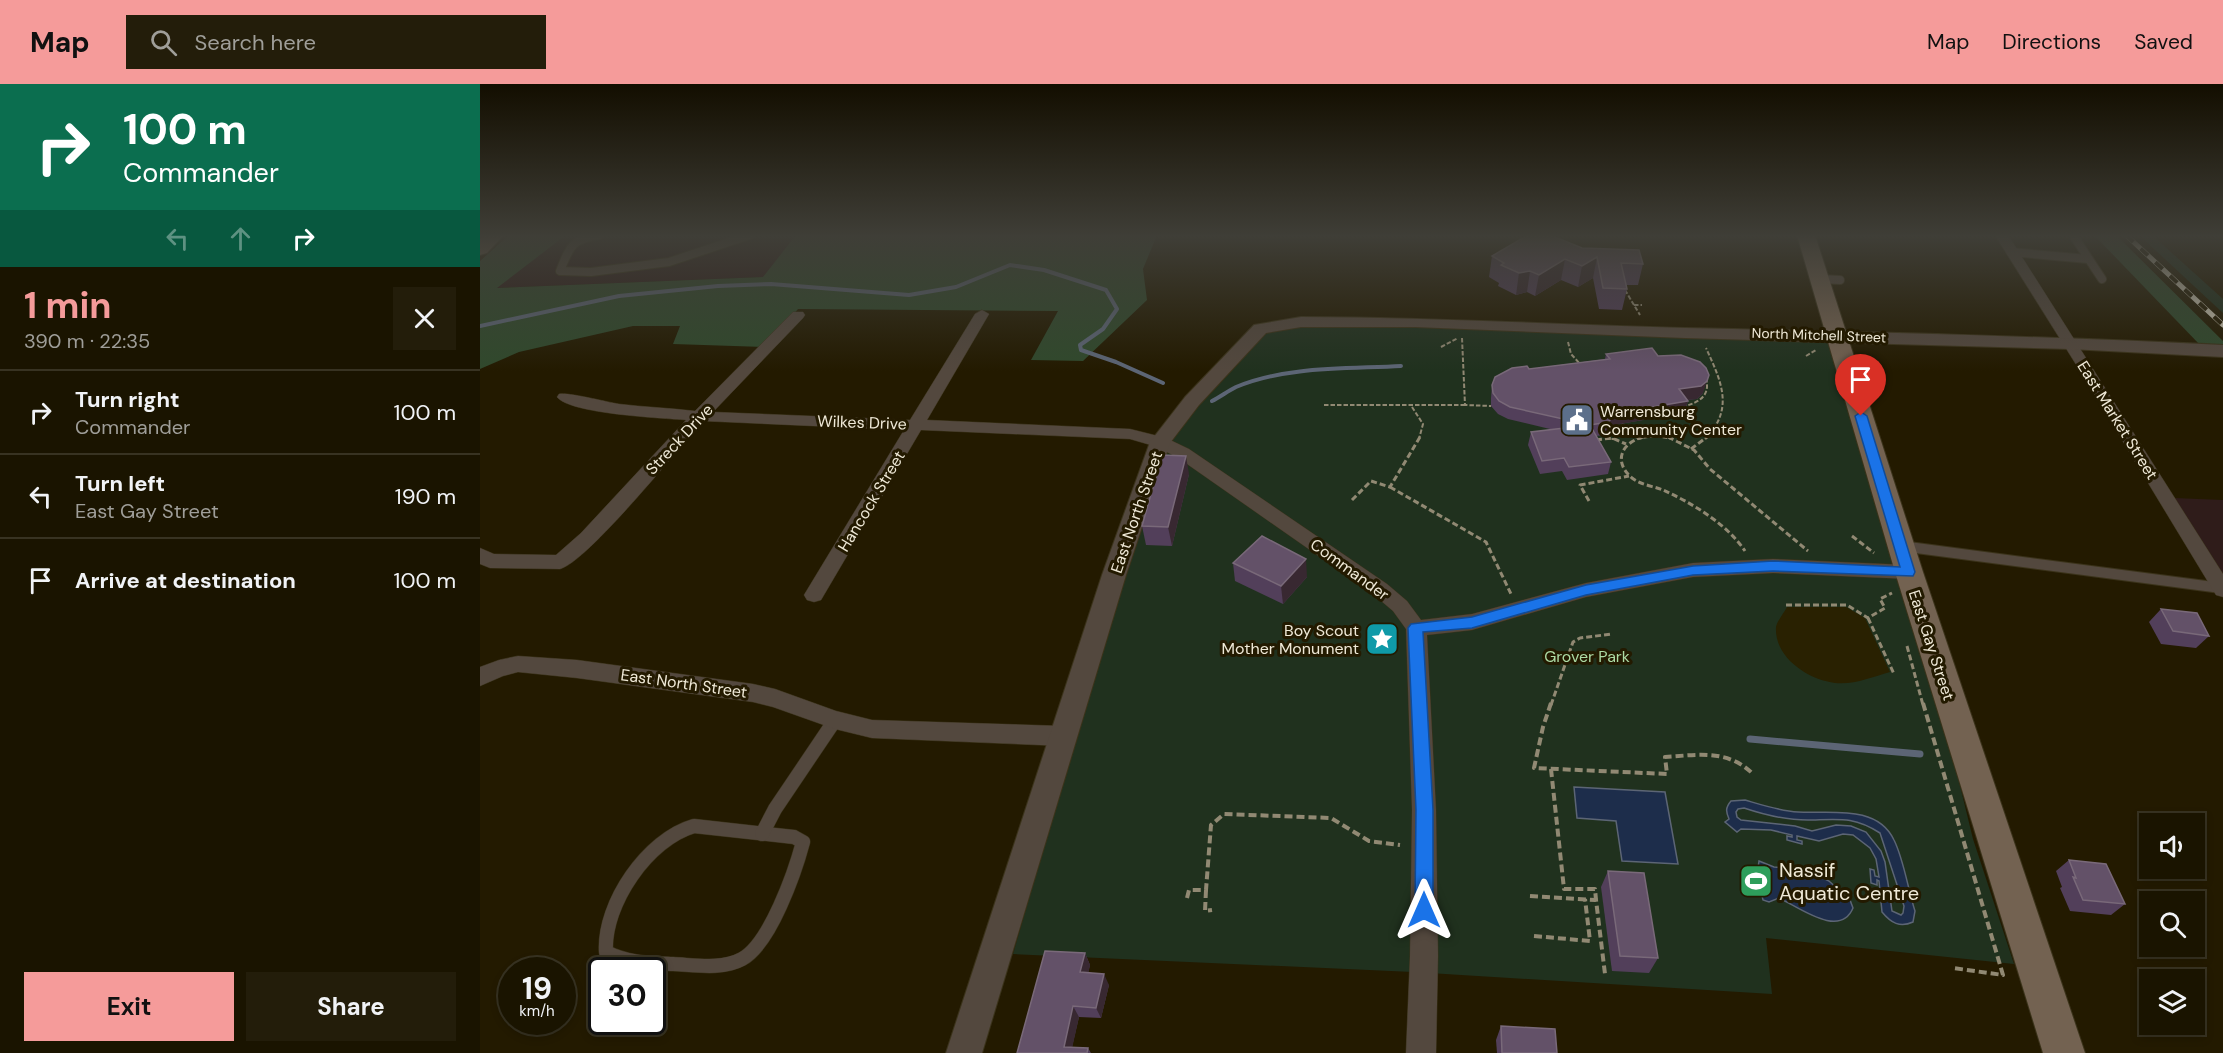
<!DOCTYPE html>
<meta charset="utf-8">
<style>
:root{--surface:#1a1400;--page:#231d0a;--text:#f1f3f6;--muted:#9f9e99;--line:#383322;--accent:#f59b9a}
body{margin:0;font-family:"DM Sans",sans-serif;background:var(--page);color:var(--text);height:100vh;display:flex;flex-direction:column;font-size:22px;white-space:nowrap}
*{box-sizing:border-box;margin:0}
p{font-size:20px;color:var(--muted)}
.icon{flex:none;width:33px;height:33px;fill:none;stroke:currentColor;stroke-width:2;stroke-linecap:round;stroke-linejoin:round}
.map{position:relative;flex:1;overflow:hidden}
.sheet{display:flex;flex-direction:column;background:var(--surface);width:480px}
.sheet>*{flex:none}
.banner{background:#0b6e4f;color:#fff;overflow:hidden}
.buttons{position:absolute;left:1659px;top:729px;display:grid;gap:12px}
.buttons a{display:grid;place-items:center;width:66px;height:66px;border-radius:0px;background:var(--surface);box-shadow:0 3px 9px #0003,0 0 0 2px var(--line);font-size:30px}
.speed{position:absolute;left:18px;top:873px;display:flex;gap:12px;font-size:30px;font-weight:700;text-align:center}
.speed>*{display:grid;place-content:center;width:78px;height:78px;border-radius:50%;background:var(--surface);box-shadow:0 3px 9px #0003,0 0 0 2px var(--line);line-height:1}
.speed small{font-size:15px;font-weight:400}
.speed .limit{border:3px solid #111;border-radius:9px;background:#fff;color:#111}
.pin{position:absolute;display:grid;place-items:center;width:51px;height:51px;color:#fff;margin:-62px -26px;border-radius:50% 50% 50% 0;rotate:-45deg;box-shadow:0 0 6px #0007}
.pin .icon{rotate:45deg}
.me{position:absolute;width:66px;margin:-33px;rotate:0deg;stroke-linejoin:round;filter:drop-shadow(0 0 4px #0008)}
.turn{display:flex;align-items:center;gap:21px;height:126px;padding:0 24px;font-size:27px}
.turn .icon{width:78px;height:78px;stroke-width:2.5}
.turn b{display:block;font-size:42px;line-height:51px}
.lanes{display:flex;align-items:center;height:57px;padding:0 24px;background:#0003;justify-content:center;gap:30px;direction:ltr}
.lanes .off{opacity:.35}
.round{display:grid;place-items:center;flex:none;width:63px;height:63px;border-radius:0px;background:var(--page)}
.overview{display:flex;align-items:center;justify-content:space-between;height:102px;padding:0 24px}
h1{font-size:36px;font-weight:700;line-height:45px;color:var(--accent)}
.button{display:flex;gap:12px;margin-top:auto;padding:12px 24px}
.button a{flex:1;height:69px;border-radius:0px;background:var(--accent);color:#111;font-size:24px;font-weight:700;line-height:69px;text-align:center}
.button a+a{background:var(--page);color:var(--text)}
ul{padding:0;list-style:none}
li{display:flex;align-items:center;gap:18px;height:84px;padding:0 24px;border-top:2px solid var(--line)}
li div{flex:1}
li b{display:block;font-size:22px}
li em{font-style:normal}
header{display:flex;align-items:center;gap:36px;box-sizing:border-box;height:84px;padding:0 30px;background:var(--accent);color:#111}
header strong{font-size:28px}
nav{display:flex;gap:33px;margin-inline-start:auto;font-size:21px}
.search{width:420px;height:54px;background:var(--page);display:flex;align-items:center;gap:15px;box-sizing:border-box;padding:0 21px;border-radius:0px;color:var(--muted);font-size:22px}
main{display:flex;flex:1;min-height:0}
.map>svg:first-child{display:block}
.commercial{fill:#2f1c1a}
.green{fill:#20311e}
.forest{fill:#30492c}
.sand{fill:#292101}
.water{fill:#1d2d4b;stroke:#5c6575;stroke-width:1.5;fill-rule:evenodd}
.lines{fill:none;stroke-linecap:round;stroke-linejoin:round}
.stream-far1{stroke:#5c6575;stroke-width:4}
.stream{stroke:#5c6575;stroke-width:7}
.service-far2-casing{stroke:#3b331a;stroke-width:10}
.service-far1-casing{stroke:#3b331a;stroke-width:12}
.service-casing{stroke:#3b331a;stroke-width:15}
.minor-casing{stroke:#3b331a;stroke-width:1}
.tertiary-casing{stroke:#3b331a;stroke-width:2}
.secondary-casing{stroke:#3b331a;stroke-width:2}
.path-far2{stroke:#918973;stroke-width:2;stroke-dasharray:4.5 2;stroke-linecap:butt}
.path-far1{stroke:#918973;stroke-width:3;stroke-dasharray:6 3;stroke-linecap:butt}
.path{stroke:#918973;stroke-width:4;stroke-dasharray:8 4;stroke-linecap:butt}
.service-far2{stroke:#53483e;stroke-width:8}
.service-far1{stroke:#53483e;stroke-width:10}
.service{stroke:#53483e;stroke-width:14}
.minor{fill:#53483e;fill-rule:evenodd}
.tertiary{fill:#53483e;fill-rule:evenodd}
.secondary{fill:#736251;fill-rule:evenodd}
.rail-casing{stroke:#cdc7b4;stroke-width:5}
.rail{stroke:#231a00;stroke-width:4;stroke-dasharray:10;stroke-linecap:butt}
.wall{fill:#523f5a}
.shaded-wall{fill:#382831}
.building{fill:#635168;stroke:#796979;stroke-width:1.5}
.route{fill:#1a73e8;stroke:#114b97;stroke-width:1.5}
.labels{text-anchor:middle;stroke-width:6;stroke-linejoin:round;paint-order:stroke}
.far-street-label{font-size:14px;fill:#efe9d7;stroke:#231a00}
.poi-label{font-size:16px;fill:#efe9d7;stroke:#231a00;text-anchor:start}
.street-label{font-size:16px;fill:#efe9d7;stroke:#231a00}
.park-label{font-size:16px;fill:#addba5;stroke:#231a00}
.near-poi-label{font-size:20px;fill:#efe9d7;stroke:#231a00;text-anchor:start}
</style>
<header>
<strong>Map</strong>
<div class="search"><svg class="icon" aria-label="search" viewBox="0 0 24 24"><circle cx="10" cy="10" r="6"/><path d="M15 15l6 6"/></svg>Search here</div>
<nav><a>Map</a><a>Directions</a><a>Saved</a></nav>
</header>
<main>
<section class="sheet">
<div class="banner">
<div class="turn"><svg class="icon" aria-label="right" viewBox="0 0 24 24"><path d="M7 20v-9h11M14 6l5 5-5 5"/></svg><div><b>100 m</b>Commander</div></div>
<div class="lanes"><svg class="icon off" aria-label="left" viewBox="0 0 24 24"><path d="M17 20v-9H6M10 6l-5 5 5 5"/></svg><svg class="icon off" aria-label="ahead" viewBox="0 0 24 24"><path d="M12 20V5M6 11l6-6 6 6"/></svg><svg class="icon" aria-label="right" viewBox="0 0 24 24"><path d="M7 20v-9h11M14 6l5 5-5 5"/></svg></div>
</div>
<div class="overview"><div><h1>1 min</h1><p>390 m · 22:35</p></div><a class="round"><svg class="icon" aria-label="close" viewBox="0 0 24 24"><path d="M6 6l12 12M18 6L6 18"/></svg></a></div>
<ul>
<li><svg class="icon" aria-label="right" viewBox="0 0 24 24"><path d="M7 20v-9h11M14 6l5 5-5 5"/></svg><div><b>Turn right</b><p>Commander</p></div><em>100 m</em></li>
<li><svg class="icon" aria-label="left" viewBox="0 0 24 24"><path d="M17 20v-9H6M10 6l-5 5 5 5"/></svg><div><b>Turn left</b><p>East Gay Street</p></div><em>190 m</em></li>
<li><svg class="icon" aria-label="arrive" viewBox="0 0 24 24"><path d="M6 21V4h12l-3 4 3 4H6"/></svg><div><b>Arrive at destination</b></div><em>100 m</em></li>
</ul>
<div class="button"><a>Exit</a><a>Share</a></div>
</section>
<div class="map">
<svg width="1743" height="969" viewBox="0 0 1743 969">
<rect width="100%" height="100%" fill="#231a00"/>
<g class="commercial">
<polygon points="86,151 318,151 284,193 15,204"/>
<polygon points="1694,414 1743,416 1743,491"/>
</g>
<g class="green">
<polygon points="1659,151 1672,151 1743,215 1743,229"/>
<polygon points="800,241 1357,251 1428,488 1493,755 1534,880 1286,854 1292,910 933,888 533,870 680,358 780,245"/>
</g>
<g class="forest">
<polygon points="29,151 86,151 17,204 283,193 316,151 677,151 663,185 667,216 603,277 551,276 578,227 318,225 286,263 193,260 200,242 153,242 39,268 0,285 0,177"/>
<polygon points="1614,151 1636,151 1743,257 1743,263 1721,262"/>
</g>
<path class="sand" d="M1307,523H1366L1385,534L1410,588C1392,593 1374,601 1355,599C1329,596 1294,574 1296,543C1297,537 1304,529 1307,523Z"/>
<g class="water">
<polygon points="1094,703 1185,708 1198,780 1142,777 1136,737 1097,734"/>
<path d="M1265,716C1282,721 1300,727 1318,728C1350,730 1397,720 1414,756C1424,776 1428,806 1435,827L1433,838C1420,844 1411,839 1402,828L1399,797L1397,796V801L1391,799L1390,785L1394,786L1395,792L1399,793L1396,775L1390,764L1373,751L1363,750L1339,757L1317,752V756L1322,757V760L1307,756V752L1312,753V751L1291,746L1261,745L1257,748L1245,738L1249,735C1246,728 1245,724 1251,717ZM1264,724C1285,731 1310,737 1333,736C1361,735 1375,733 1400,749L1424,822L1423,829L1421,831L1412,827L1405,778L1401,767L1386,748L1371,742L1356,741L1332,747L1315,742L1261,736L1257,733L1256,728L1258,725Z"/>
<path d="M1279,777L1294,783L1323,785L1339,792L1349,797L1370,816L1373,824C1360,855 1319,823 1299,814L1289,818L1283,816L1277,791Z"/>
</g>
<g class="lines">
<g class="stream-far1">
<polyline points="0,242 139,212 238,202 291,200 429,211 476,203 530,181 564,186 626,206 637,225 623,245 600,261 601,266 636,278 683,299"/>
<path d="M732,317C740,313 748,307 756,303C806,282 867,285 921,282"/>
</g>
<polyline class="stream" points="1270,655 1440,670"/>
<g class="service-far2-casing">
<g id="service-far2">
<path d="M120,151C92,155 90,162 80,187L111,188L189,178L270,151"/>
<polyline points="1595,154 1622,195"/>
<polyline points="1531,168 1608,175"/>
<polyline points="1340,195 1360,196"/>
</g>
</g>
<g class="service-far1-casing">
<polyline id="service-far1" points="1421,462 1741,504"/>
</g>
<g class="service-casing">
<g id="service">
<path d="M214,742L314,753L323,758C315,788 290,860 262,875C242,886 215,881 193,880C170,879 147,879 126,868C123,820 168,755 214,742Z"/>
<polyline points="282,750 295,725 355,636"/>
</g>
</g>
<g class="minor-casing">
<g id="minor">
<polygon points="1515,151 1528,151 1743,490 1743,513 1736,511 1602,290"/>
<path d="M502,226L509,230L447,336L650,345L686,354L709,365L907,500L927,517L941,536L992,530L1106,499L1213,479L1293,475L1429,481L1436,483L1439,488L1436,493L1429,495L1293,489L1213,493L1106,513L992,546L947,551L956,726L958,872L956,969H926L930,872L932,726L926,545L913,527L893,510L697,373L674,362L650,355L441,346L341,516L334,518L327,516L324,511L424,346L223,337C198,365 108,477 80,485L10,484L0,480V464L14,470L76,471L101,449L206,336C182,334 90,330 77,313L79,310C88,308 127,318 139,320C164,323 190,324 215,327L313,228H323L325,231L323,234L233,328L430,336L495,230Z"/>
<polygon points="38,572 97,576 273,600 295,605 356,627 392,636 583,642 591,645 594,652 591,659 583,662 392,654 355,645 293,623 273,618 97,594 38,588 23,592 0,602 0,583 19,576"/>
</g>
</g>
<g class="tertiary-casing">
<path id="tertiary" d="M821,233C949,233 1077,241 1206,244C1385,248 1564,252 1743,261V273L1590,265L1205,254L935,243H821L786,249L719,321L690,359L646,491L502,969H466L622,491L670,358L705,313L774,241Z"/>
</g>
<g class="secondary-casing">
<g id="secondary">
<polygon points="4,151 24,151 7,169 0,171 0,155"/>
<polygon points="1317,151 1335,151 1443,488 1605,969 1563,969 1415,488"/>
</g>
</g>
<g class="path-far2">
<polyline points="1145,206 1160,231"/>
<polyline points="1154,221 1162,221"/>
<polyline points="982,254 985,321 1011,322"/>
<polyline points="1088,258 1091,270 1101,281"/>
<polyline points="961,263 978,254"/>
<polyline points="1326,272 1336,266"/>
<polyline points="844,321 985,321"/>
<polyline points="932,323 943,340 939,355"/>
<path d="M1202,323C1217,319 1231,313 1226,295"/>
<polyline points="1142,340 1157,354"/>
<polyline points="1125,355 1134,355"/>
<polyline points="1157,355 1174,352 1193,355"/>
<path d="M1225,355C1255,325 1241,297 1226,264"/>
</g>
<g class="path-far1">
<path d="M1163,353C1141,359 1133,378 1152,394C1161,401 1173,402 1183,406C1212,419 1247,440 1265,467"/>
<polyline points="1188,353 1214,366 1230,385 1328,467"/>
<polyline points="1116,356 1132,354 1146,360"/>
<polyline points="1211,365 1227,353"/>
<polyline points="910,403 1006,458 1031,510"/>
<polyline points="872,416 891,397 910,403 940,353"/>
<polyline points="1109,417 1100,401 1149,392"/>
<polyline points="1372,452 1394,469"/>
<polyline points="1306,521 1367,521 1388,534 1405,524 1400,515 1412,509"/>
<polyline points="1388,534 1414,590"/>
<polyline points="1427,562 1443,621"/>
<polyline points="1071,621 1093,558 1100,554 1132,550"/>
</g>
<g class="path">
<path d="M1071,619L1063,643L1054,684L1187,690L1185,673C1217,671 1247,665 1272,689"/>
<polyline points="1443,619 1523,891 1473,884"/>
<polyline points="1071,685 1084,805 1115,805 1116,816"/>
<polyline points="726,806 725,827 732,826"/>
<polyline points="1050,812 1116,816 1125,890"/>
<polyline points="707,814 709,806 726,806 731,741 744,730 851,734 889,757 920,761"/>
<polyline points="1054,852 1110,857 1105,815"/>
</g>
<use href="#service-far2" class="service-far2"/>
<use href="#service-far1" class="service-far1"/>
<use href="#service" class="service"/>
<use href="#minor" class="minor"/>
<use href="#tertiary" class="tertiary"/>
<use href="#secondary" class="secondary"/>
<g class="rail-casing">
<polyline id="rail" points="1646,151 1743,241"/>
</g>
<use href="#rail" class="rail"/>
</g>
<g class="wall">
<polygon points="1102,164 1163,180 1158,201 1146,201 1147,205 1142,226 1119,225 1113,194 1098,203 1081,196 1055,212 1047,208 1036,211 1018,202 1019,199 1009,193 1012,172"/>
<polygon points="1126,270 1178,272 1223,309 1217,315 1207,316 1208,317 1204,329 1134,341 1125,351 1116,352 1131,378 1128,390 1087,396 1082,387 1060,390 1048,361 1051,348 1074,346 1028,335 1018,330 1011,322 1011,314 1012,301 1049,285 1125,275"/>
<polygon points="709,390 692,462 666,461 662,442"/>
<polygon points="753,479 827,493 803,520 755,497"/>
<polygon points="1681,525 1729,552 1716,564 1681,560 1669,538"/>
<polygon points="1589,776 1645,820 1631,831 1590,827 1580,804 1582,803 1576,787"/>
<polygon points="1128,787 1178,874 1169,889 1132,887 1121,803"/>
<polygon points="605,869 610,881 608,889 629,901 621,934 599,933 592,963 608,964 611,969 537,969"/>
<polygon points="1021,942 1077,969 1017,969 1016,956"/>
</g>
<g class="shaded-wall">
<polygon points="1117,173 1113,194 1098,203 1102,182"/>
<polygon points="1085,175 1081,196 1055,212 1059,191"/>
<polygon points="1050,187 1047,208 1036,211 1039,189"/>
<polygon points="1227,297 1223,309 1217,315 1196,317 1199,305"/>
<polygon points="1208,317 1204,329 1134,341 1125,351 1128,338 1137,329"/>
<polygon points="706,372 709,390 692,462 688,443"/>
<polygon points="826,475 827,493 803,520 801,502"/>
<polygon points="605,869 610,881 606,900 600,888"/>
<polygon points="624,890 629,901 621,934 616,924"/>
<polygon points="593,922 599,933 591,969 584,963"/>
</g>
<g class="building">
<polygon points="1048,151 1070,151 1102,164 1159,166 1163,180 1141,179 1147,205 1123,204 1117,173 1102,182 1085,175 1059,191 1050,187 1039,189 1021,181 1024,179 1012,172"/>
<polygon points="1172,264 1178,272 1201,271 1220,278 1226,284 1229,291 1227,297 1221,302 1199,305 1208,317 1137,329 1128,338 1110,341 1030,323 1019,317 1013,309 1012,301 1015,293 1032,284 1047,282 1049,285 1130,275 1126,270"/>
<polygon points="1110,341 1131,378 1089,383 1084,374 1062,377 1051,348"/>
<polygon points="682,371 706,372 688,443 662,442"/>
<polygon points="782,452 826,475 801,502 753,479"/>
<polygon points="1681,525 1717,529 1729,552 1693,547"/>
<polygon points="1589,776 1626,780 1645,820 1603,816 1593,793 1596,794"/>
<polygon points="1128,787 1164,789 1178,874 1140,872"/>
<polygon points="565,867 605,869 600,888 624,890 616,924 593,922 584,963 608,964 607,969 537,969"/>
<polygon points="1021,942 1075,945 1077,969 1022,969"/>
</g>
<linearGradient id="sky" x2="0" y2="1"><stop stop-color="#130e00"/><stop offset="0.53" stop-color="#3f3e37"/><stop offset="1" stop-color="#3f3e37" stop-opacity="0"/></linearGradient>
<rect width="1743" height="287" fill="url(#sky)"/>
<polygon class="route" points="1381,328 1387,332 1435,488 1433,492 1293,487 1213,491 1106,511 992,544 943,548 953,726 953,826 951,832 944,835 938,832 935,826 936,726 928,544 931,540 992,533 1106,501 1213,482 1293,477 1420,483 1375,332"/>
<defs>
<g id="civic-square" transform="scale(1.725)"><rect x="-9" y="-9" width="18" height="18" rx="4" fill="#5c6f8a" stroke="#231a00"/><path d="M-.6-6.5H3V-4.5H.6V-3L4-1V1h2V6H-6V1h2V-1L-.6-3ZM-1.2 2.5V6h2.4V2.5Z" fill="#fff"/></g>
<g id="sight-square" transform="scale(1.725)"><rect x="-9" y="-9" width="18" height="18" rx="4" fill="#0f9aa8" stroke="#231a00"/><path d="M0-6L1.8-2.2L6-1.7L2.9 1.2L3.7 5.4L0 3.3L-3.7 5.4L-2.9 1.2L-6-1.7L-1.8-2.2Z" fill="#fff"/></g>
<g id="stadium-square" transform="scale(1.725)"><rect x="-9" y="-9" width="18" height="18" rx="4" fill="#2e9e5b" stroke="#231a00"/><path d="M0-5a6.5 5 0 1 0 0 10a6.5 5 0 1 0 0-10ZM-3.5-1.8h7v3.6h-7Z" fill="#fff"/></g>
</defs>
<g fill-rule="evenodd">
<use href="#civic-square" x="1097" y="336"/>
<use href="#sight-square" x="902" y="555"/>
<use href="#stadium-square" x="1276" y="797"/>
</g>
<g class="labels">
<g class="far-street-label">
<text transform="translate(1339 251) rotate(2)" y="5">North Mitchell Street</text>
</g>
<g class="poi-label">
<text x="1120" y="333">Warrensburg<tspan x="1120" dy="18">Community Center</tspan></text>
<text x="879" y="552" text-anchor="end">Boy Scout<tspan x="879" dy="18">Mother Monument</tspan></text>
</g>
<g class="street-label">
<text transform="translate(1638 336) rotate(58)" y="6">East Market Street</text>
<text transform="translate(382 338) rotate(2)" y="6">Wilkes Drive</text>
<text transform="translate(199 355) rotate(-47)" y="6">Streck Drive</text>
<text transform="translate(391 417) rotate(-59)" y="6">Hancock Street</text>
<text transform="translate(656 428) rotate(-71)" y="6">East North Street</text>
<text transform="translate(870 485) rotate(36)" y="6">Commander</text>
<text transform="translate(1452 561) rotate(72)" y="6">East Gay Street</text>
<text transform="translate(204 599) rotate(8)" y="6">East North Street</text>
</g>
<g class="park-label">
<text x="1107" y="578">Grover Park</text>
</g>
<g class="near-poi-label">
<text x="1299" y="793">Nassif<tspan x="1299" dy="23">Aquatic Centre</tspan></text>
</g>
</g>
</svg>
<div class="buttons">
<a><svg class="icon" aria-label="sound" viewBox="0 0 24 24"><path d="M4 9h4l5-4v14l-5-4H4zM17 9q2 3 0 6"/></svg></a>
<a><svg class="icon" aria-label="search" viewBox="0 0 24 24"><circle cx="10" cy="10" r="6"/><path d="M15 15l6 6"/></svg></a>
<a><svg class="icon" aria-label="layers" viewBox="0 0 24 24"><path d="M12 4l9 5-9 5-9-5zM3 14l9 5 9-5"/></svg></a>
</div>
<div class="speed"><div>19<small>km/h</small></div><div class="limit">30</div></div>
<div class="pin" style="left:1381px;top:332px;background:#d93025"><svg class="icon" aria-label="arrive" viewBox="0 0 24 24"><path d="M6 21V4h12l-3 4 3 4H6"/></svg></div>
<svg class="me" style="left:944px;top:826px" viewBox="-20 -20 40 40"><path d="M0-17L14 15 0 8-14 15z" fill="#1a73e8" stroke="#fff" stroke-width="4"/></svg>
</div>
</main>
